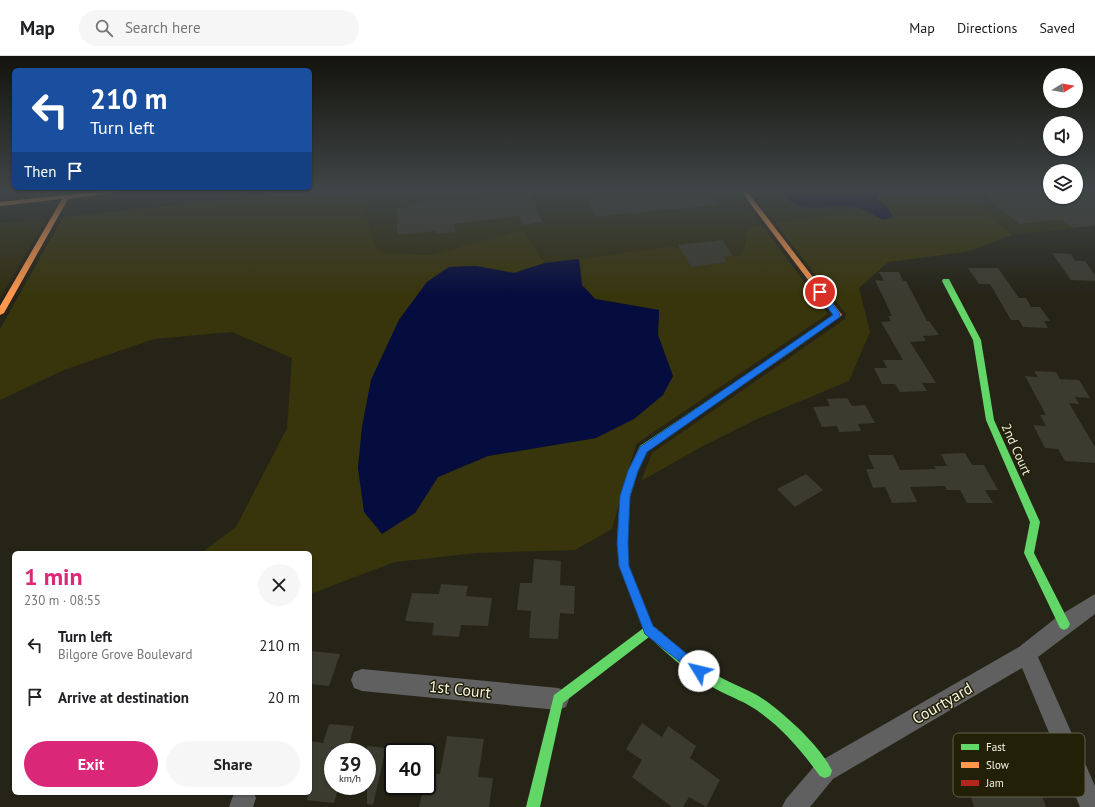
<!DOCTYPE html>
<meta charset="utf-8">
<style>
:root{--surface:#fff;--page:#f6f6f6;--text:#202124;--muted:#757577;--line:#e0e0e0;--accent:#db2777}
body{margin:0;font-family:"PT Sans",sans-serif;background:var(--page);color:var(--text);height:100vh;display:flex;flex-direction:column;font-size:15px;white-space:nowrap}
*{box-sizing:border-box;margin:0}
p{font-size:13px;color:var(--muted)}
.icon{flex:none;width:22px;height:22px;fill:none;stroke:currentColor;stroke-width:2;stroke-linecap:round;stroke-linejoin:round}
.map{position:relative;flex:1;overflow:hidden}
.drawer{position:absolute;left:12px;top:495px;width:300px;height:244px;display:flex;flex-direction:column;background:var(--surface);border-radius:6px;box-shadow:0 1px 3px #0004}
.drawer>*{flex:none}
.top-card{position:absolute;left:12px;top:12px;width:300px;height:122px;border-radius:6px;box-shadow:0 1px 3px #0004;background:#1a4fa0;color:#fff;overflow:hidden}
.needle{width:26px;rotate:79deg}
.tools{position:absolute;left:1043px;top:12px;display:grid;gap:8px}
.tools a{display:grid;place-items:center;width:40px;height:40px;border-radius:50%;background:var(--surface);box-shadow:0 1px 3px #0004;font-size:20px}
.speed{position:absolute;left:324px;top:687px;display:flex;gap:8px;font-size:20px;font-weight:700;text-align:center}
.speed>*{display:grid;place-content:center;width:52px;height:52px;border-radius:50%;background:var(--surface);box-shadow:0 1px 3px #0004;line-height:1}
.speed small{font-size:10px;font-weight:400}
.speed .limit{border:2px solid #111;border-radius:6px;background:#fff;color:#111}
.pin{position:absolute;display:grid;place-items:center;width:34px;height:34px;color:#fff;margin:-17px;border:2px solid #fff;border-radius:50%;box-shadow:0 1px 4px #0007}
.me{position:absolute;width:44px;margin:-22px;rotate:306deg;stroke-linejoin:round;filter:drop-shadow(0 0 3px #0008)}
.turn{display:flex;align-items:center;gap:14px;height:84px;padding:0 12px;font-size:18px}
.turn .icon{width:52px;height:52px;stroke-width:2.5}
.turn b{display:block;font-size:28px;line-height:34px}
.then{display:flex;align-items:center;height:38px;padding:0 12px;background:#0003;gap:8px;font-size:15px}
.round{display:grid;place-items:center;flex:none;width:42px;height:42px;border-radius:21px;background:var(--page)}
.summary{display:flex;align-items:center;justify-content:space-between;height:68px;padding:0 12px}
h1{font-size:24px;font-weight:600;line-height:30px;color:var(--accent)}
.primary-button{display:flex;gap:8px;margin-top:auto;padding:8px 12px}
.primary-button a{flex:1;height:46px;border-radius:24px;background:var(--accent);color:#fff;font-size:16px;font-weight:600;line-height:46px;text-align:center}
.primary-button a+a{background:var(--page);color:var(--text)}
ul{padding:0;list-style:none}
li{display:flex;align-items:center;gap:12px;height:52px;padding:0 12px}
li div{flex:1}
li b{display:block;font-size:15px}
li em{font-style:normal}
header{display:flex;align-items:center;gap:24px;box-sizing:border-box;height:56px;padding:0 20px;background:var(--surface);border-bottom:1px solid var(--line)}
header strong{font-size:19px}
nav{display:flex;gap:22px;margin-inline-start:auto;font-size:14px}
.search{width:280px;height:36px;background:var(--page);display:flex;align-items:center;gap:10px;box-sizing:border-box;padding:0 14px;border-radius:22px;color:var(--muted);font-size:15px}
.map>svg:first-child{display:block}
.built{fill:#302e10}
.green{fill:#38350c}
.water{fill:#050c3e}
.building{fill:#3c3b30}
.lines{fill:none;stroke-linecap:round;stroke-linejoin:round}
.street{fill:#5f605f;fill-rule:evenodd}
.fast{fill:#63d668;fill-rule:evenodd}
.slow{fill:#ff974d;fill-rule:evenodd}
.jam{fill:#b3261e;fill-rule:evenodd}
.route{fill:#1a73e8;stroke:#114b97}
.labels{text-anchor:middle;stroke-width:3;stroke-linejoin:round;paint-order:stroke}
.street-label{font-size:13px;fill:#f6f5e6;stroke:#222007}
.near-street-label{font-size:16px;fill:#f6f5e6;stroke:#222007}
.key{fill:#222007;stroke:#62604a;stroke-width:1}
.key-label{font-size:11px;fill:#f6f5e6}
</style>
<header>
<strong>Map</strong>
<div class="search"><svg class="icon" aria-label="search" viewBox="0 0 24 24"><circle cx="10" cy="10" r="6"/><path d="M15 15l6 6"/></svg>Search here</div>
<nav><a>Map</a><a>Directions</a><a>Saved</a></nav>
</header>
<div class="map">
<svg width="1095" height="751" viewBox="0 0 1095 751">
<rect width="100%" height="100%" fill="#252417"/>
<g class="built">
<polygon points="358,134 736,134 762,169 749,171 742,198 711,204 546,208 523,175 431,199 378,196"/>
<polygon points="750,134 778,134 785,143 855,152 859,155 775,167"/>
<polygon points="960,134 1050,134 1050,141 1076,141 1095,134 1095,170 1012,179"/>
<polygon points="47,162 0,242 0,167"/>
</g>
<g class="green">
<polygon points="318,134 358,134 378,196 431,199 523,174 545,207 514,217 476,210 449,211 427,226 399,264 371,324 362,371 358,413 415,457 438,421 488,400 596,382 673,320 658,279 659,254 595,243 582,229 579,203 672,190 712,204 742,198 749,171 762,169 828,258 636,388 612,473 575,494 476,497 395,506 310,538 310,497 201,497 236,471 287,372 292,302 232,276 154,283 64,314 0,344 0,273 63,161"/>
<polygon points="885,134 960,134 1012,179 966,196 888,206 859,232 870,276 849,325 757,363 705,389 641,425 652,397 845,263 846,258 775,167 859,155 856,152 862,152 869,156 880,146 877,143"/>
</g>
<g class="water">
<path d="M778,134H885L877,143L887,151L893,160C882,169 873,156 862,153C831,143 804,166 778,134Z"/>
<polygon points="579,203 582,229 595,243 659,254 658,279 673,320 663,339 634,363 596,382 488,400 438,421 415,457 382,478 364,456 358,412 362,371 371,324 399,264 427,226 449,211 476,210 514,217 545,207"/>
</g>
<g class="building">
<polygon points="622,134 707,134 716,149 595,161 587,142 624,138"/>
<polygon points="978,134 1050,134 1050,141 1076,141 1076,134 1095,134 1095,169 1073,172 1061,163 1019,168"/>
<polygon points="531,135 542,166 522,169 519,160 454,168 456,176 437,178 436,175 397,179 397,152 408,151 408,148 451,143 451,146"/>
<polygon points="722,184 733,200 724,201 727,206 691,211 678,189"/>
<polygon points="1052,197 1071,198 1075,205 1085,205 1095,219 1095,225 1071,224"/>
<polygon points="968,212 998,212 1019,242 1026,242 1031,251 1040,251 1050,265 1044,265 1048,272 1023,271 1019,264 1011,264 990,228 979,228"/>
<polygon points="879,216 899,216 903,225 906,225 927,265 929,265 939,279 923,280 926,285 910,286 936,327 922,327 927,335 900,336 895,328 882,328 874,312 887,312 883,304 903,304 881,266 891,265 888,260 892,260 875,224 884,225"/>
<polygon points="1034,315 1056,316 1060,323 1079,324 1090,342 1075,341 1079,348 1069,347 1095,391 1095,407 1065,405 1058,393 1045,392 1033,369 1046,370 1040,359 1046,359 1025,320 1038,321"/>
<polygon points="847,342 852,350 865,349 875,367 858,368 861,375 839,376 837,370 822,371 813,351 830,350 827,343"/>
<polygon points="965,397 972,409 984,409 998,434 985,434 993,447 967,447 960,434 947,434 945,430 910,431 917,446 892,447 885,431 873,432 866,413 874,413 868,399 893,399 900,414 936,413 934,410 947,410 941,398"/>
<polygon points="806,418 823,434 795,451 777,433"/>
<polygon points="534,503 561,505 560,529 575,530 574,558 560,557 558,583 529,582 531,555 517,554 520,527 532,527"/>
<polygon points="441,528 468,530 466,540 492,542 488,570 461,569 459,581 432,579 434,567 405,565 412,537 439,538"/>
<polygon points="310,595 340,598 329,630 310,628"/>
<polygon points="642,667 662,681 668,670 696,690 690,702 720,724 706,751 689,741 683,751 672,751 632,721 642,704 626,693"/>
<polygon points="329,668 354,670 347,696 333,696 333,730 339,730 334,747 307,744 308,737 310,737 310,685 323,687"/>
<polygon points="447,680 484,683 478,721 493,722 489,751 419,751 424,730 427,730 427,717 440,718"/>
<polygon points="367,690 386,692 373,749 367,748"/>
<polygon points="973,690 1010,693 1020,723 1036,724 1046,751 974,751 963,716 982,718"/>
</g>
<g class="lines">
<g class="street">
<polygon points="1095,538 1095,558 1038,601 1095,730 1095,751 1080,751 1022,612 833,723 810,751 782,751 786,743 817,707 1019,591 1057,561"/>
<polygon points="362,613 558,632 566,635 569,643 566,651 558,654 362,635 354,632 351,624 354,616"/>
<polygon points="234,737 254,737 256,742 253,751 229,751"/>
</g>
<g class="fast">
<polygon points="943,223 949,223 950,225 981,284 994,364 1040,466 1034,497 1070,568 1068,572 1064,574 1060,572 1024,497 1030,466 986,364 973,284 942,225"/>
<polygon points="789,290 792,291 793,293 792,295 647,395 638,415 630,441 627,484 626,487 622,489 618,487 617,484 620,441 628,415 640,390"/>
<path d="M649,568C658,572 665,580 673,587C683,595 693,604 704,611C720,623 738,629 755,638C778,651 822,691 832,715L830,720L825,722L820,720C803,697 785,675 762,658C747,646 730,641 714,632C690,619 669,599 649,581L563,647L540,751H526L554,639Z"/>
</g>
<g class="slow">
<polygon points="110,134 134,134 68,143 4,257 0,259 0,250 62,143 0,150 0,146"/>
<polygon points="740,134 746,134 842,259 792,295 786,295 785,293 834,258"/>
</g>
<polygon class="jam" points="622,479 626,481 627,484 629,510 653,570 658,576 656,580 652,582 645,578 619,510 617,484 618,481"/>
</g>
<linearGradient id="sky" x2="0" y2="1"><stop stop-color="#14140d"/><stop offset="0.56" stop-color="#404547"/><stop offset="1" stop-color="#404547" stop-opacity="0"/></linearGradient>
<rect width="1095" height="240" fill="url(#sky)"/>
<polygon class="route" points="817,234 823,234 840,258 840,261 647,396 638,415 630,440 628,488 629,510 653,570 703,611 705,615 703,619 699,621 645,578 619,510 617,488 620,440 628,415 640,391 833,259 816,236"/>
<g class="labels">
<g class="street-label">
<text transform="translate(1017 393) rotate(66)" y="5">2nd Court</text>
</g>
<g class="near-street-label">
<text transform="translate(460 633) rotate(6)" y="6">1st Court</text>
<text transform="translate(942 647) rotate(-30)" y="6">Courtyard</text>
</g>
</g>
<rect x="953" y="677" width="132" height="64" rx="6" class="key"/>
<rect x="961" y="688" width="18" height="6" fill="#63d668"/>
<rect x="961" y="706" width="18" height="6" fill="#ff974d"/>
<rect x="961" y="724" width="18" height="6" fill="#b3261e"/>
<g class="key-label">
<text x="986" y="695">Fast</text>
<text x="986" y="713">Slow</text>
<text x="986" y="731">Jam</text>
</g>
</svg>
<div class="tools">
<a><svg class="needle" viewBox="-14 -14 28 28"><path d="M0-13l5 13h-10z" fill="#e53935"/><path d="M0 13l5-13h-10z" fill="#757577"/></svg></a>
<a><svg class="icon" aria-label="sound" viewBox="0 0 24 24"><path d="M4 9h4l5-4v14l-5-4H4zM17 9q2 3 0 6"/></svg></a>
<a><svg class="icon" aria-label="layers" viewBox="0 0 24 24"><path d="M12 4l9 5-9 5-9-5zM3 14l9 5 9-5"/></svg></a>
</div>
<div class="speed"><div>39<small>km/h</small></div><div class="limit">40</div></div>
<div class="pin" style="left:820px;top:236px;background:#d93025"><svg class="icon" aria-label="arrive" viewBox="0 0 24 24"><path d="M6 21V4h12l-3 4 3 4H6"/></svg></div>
<svg class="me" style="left:699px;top:615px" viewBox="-20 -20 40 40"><circle r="19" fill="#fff"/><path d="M0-13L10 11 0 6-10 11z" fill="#1a73e8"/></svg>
<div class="top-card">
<div class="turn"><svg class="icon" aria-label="left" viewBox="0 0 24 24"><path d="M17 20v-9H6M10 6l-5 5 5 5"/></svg><div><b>210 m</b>Turn left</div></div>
<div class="then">Then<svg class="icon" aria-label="arrive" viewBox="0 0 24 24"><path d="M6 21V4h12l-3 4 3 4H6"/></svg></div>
</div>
<section class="drawer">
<div class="summary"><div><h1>1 min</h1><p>230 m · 08:55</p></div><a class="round"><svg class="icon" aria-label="close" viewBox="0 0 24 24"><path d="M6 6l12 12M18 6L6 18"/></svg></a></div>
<ul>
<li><svg class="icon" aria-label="left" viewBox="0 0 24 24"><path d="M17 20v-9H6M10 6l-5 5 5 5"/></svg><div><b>Turn left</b><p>Bilgore Grove Boulevard</p></div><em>210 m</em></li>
<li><svg class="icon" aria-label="arrive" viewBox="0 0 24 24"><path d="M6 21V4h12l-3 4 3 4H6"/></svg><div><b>Arrive at destination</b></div><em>20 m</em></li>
</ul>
<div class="primary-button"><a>Exit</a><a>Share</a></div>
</section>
</div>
